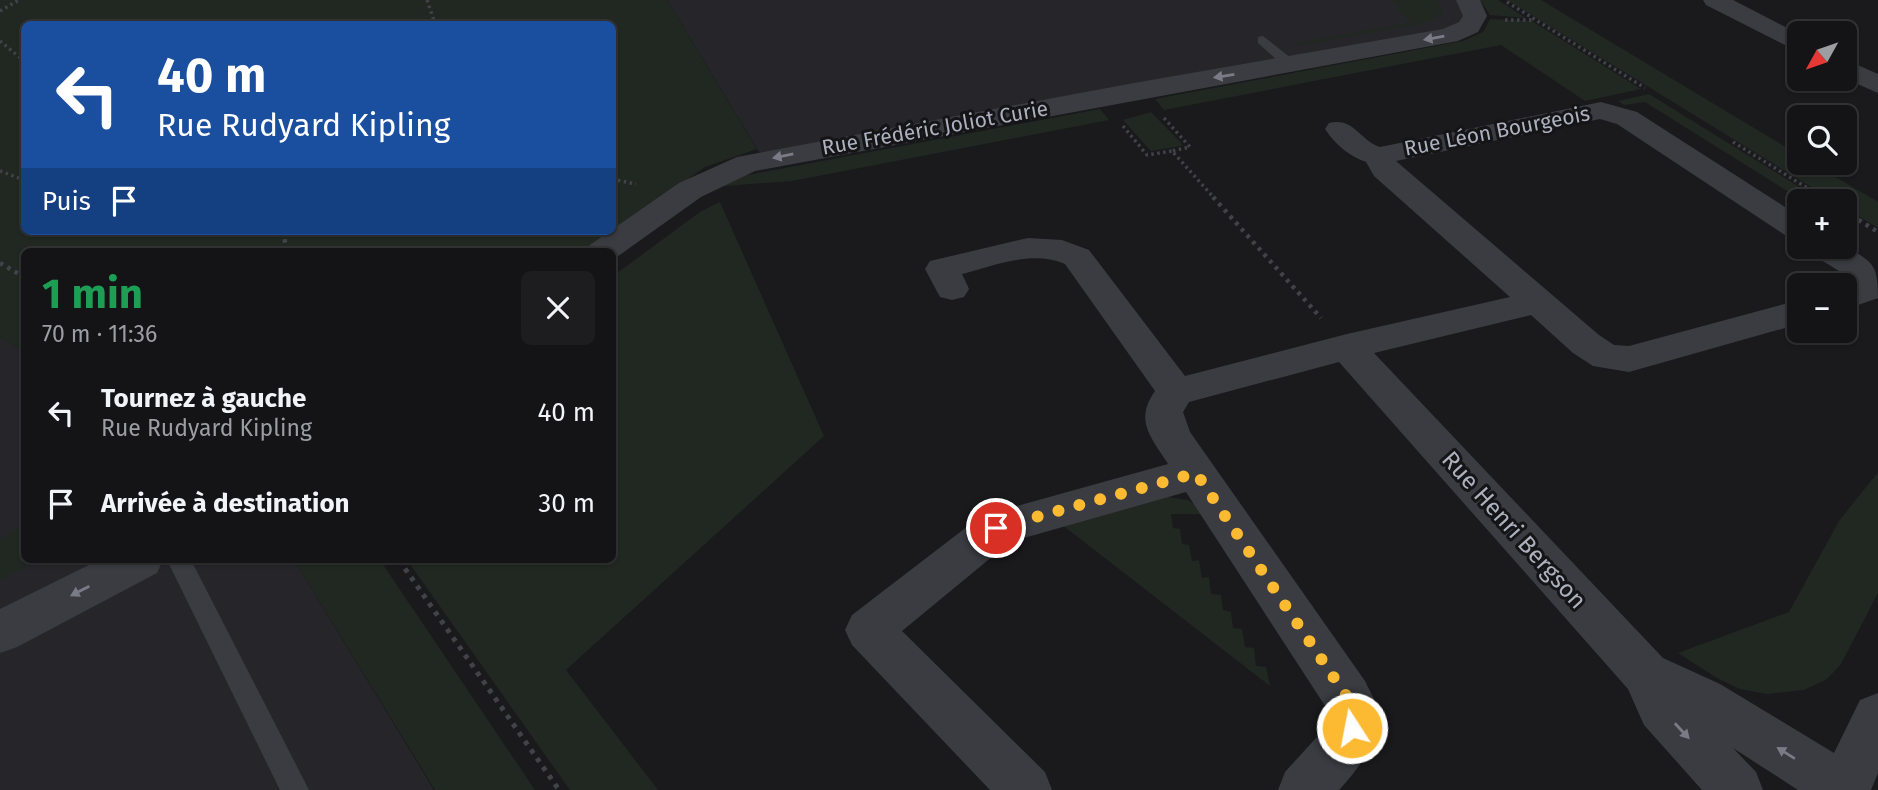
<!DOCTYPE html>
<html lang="fr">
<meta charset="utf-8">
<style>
:root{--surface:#141416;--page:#1d1d1f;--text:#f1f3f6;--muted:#9d9ea1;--line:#333335}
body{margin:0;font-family:"Fira Sans",sans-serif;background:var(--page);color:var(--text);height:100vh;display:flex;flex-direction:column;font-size:26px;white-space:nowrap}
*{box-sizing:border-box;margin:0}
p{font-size:23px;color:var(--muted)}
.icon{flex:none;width:38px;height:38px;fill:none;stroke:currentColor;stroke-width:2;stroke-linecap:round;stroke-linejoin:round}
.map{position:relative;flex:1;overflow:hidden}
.side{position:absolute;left:21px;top:248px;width:595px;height:315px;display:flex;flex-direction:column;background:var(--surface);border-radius:10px;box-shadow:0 2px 5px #0004,0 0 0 2px var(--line)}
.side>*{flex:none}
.top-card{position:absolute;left:21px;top:21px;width:595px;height:214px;border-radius:10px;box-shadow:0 2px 5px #0004,0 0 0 2px var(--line);background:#1a4fa0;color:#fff;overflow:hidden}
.needle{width:46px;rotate:230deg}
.controls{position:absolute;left:1787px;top:21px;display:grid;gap:14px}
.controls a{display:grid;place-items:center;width:70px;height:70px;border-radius:10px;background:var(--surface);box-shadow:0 2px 5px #0004,0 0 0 2px var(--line);font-size:35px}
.pin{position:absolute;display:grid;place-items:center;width:60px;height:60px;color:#fff;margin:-30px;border:4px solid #fff;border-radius:50%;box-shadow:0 2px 7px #0007}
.me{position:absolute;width:77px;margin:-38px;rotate:349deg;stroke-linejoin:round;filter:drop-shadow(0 0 5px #0008)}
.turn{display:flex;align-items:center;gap:24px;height:147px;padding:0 21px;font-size:32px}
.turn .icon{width:91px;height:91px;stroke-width:2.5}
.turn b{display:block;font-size:49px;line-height:60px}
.then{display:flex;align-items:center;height:66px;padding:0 21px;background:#0003;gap:14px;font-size:26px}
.round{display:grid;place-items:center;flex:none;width:74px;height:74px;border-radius:10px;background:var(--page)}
.headline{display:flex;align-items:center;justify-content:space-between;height:119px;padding:0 21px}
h1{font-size:42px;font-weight:700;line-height:52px;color:#1e9e55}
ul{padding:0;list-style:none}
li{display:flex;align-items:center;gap:21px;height:91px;padding:0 21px}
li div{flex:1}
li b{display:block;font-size:26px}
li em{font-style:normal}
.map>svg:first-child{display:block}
.built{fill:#26262a}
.green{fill:#202821;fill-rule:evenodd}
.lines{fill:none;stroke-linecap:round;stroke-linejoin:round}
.path-far2{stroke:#414349;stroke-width:3.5;stroke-dasharray:2.5 3.5;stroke-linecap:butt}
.path-far1{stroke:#414349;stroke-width:4.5;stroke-dasharray:3.5 5;stroke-linecap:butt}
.path{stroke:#414349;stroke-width:5;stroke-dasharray:4.5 6;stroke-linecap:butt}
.service{fill:#3b3c42;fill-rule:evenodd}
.minor{fill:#3b3c42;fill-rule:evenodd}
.oneway{fill:#797c86}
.route{stroke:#fcba33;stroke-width:12;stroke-dasharray:0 21.6}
.labels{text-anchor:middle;stroke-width:6;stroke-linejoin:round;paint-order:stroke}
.far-street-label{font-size:21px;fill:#acb1bd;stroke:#151518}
.street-label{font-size:24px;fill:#acb1bd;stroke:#151518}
</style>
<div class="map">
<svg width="1878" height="790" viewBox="0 0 1878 790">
<rect width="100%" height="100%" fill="#1a1a1d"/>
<g class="built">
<polygon points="667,0 1468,0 1469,27 764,160"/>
<polygon points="0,337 24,351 24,560 294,560 434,790 0,790"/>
</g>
<g class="green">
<path d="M0,0H667L757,149L705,167L584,252H24V351L0,337ZM24,24H612V231H24Z"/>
<polygon points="1391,0 1436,0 1442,8 1442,13 1428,22 1296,46 1294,44 1413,22 1397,10 1399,6"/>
<polygon points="1480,0 1498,0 1526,18 1490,15"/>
<polygon points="1507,0 1541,0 1799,155 1799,163 1812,163 1878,202 1878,228 1845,208 1844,201 1834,201"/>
<polygon points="1490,19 1532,21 1641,89 1585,101 1501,45 1164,110 1155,99 1463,41 1483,32"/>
<polygon points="1649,94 1822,201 1803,201 1645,102 1624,105 1618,101"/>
<polygon points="1100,109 1109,120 792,181 711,187 747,175"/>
<polygon points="1151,112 1182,144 1181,146 1151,151 1123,120"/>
<polygon points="720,202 824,436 566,670 658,790 570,790 407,560 612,560 613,276 700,212"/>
<polygon points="1878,472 1878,593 1841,664 1827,679 1804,690 1767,694 1740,689 1717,678 1678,653 1789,612 1839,521"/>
<polygon points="1161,496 1188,500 1211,514 1171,514 1173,528 1180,529 1182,544 1189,545 1192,561 1199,560 1202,578 1209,577 1211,594 1221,595 1223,610 1231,612 1233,628 1242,629 1245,647 1254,648 1256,666 1266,667 1270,686 1061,524"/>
<polygon points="24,523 24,560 39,560 0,579 0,539"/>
<polygon points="294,560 380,560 535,790 435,790"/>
</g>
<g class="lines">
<g class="path-far2">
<polyline points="427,0 435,24"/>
<polyline points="1507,2 1645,88"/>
<polyline points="0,11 19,0"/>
<polyline points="1505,20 1535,20"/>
<polyline points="0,41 24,61"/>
<polyline points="1164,118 1190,147 1172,151 1215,199"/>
<polyline points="1123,126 1147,155 1172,151"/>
<polyline points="1733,142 1825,199"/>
<polyline points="0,171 24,180"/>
<polyline points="612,179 636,184"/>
</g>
<g class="path-far1">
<polyline points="1213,197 1321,318"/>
<polyline points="1822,197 1828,201"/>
<polyline points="1844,211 1878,232"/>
<polyline points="282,231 288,252"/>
<polyline points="0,263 24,277"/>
</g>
<polyline class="path" points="399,560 559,790"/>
<g class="service">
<polygon points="1263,36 1296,62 1298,65 1296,68 1286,68 1258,43 1258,37"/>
<polygon points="167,560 191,560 309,790 280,790"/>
</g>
<g class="minor">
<polygon points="1456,0 1480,0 1487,16 1478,32 1458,41 755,171 701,197 614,259 612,252 585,252 590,245 679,183 737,157 1134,83 1443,29 1459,22 1463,16"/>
<polygon points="1703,0 1733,0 1799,34 1799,52 1706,5"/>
<polygon points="1844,59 1878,74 1878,93 1844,78"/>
<path d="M1601,102L1637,112L1799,216V240L1788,237L1617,124L1600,119L1396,161L1599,335L1614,345L1629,346L1799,300V324L1629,372L1593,366L1573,353L1531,315L1374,353L1663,658L1720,684L1834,753L1860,700L1878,693V773L1871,790H1798L1733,748L1756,772L1763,790H1702L1644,725L1628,689L1339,362L1189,402L1183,412L1190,432L1365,681C1369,690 1376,701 1379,712C1384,737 1355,773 1339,790H1278L1285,772L1326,727L1329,712L1186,492L1010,542L902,631L1045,772L1052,790H990L852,645L845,630L852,615L981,516L1168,464C1151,437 1134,421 1155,391L1065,264C1032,250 995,265 962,274L969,289L964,297L952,300L940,297L925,269L930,261L1028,238L1062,240L1089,250L1185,376L1347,334L1510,297L1374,176L1366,162C1349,156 1335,144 1325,129L1329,123C1354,117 1359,140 1380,147Z"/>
<path d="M1844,245C1873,263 1878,263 1878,298L1844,310V286L1851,283C1841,267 1818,263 1807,247Z"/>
<polygon points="99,560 163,560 157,573 17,647 0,653 0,609"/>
</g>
</g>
<defs><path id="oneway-solid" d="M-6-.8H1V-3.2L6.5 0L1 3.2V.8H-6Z" transform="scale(1.75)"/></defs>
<g class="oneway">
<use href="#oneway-solid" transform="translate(1434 38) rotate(170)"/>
<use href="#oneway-solid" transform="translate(1224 76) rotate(171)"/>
<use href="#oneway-solid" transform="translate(783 156) rotate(169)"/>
<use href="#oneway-solid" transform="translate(80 591) rotate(153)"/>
<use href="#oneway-solid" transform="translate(1682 731) rotate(47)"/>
<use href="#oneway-solid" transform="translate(1786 753) rotate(-148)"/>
</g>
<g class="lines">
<polyline class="route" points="996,528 1196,473 1347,697 1354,713 1352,728"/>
</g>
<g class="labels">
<g class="far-street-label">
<text transform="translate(935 128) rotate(-10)" y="7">Rue Frédéric Joliot Curie</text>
<text transform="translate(1497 131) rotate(-11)" y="7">Rue Léon Bourgeois</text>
</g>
<g class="street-label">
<text transform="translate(1514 530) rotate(48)" y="8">Rue Henri Bergson</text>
</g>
</g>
</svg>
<div class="controls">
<a><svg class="needle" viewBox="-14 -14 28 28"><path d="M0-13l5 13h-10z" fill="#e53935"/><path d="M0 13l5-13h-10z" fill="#9d9ea1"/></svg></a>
<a><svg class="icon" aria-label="search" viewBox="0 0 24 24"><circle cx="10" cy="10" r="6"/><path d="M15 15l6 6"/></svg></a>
<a>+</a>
<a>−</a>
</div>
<div class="pin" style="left:996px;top:528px;background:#d93025"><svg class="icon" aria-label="arrive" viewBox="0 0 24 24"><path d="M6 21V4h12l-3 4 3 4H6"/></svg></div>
<svg class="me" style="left:1352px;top:728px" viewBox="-20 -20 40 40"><circle r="17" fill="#fcba33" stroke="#fff" stroke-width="3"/><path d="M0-11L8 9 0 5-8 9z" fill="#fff"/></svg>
<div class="top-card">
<div class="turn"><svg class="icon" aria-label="left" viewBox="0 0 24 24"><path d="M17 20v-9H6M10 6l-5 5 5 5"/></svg><div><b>40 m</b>Rue Rudyard Kipling</div></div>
<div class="then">Puis<svg class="icon" aria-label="arrive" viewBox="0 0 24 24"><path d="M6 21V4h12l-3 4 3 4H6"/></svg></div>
</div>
<section class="side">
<div class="headline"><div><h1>1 min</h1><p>70 m · 11:36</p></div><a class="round"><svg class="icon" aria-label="close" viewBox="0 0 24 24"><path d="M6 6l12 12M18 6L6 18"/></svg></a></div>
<ul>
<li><svg class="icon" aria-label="left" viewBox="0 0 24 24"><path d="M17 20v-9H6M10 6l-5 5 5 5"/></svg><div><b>Tournez à gauche</b><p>Rue Rudyard Kipling</p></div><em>40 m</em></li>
<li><svg class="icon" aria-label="arrive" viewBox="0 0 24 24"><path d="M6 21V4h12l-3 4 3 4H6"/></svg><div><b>Arrivée à destination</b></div><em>30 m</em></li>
</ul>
</section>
</div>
